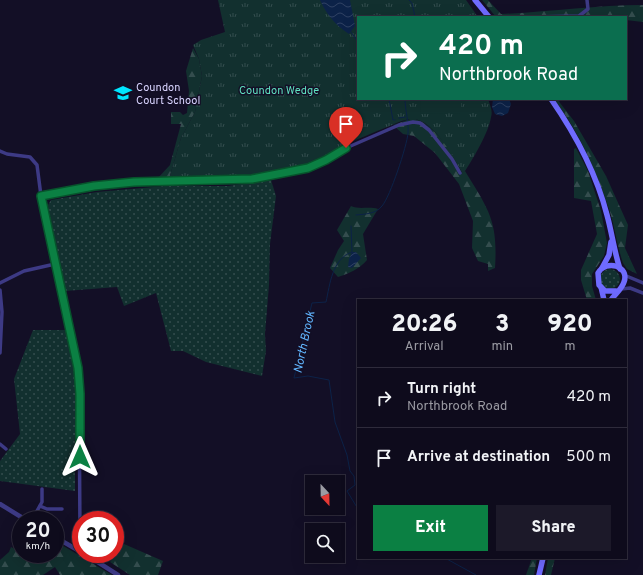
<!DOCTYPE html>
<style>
:root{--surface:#0e0b1c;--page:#1c1929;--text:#f1f3f6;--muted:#9b9ba3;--line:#2e2b3b;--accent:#0b8043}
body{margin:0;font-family:Overpass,sans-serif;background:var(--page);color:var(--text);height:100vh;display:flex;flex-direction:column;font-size:15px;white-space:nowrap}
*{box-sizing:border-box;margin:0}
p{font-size:13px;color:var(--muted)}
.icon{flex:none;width:22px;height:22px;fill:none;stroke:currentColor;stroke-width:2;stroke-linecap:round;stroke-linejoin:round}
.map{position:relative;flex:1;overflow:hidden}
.sheet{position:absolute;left:357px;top:299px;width:270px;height:260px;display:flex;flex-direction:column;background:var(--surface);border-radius:0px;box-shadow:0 4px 16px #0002,0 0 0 1px var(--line)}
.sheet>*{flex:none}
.top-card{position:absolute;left:357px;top:16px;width:270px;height:84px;border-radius:0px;box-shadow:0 4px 16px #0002,0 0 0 1px var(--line);background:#0b6e4f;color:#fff;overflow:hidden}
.needle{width:26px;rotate:158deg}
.buttons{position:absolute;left:305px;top:475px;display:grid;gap:8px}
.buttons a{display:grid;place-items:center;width:40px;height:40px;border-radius:0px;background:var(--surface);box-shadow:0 4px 16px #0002,0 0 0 1px var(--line);font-size:20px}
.speed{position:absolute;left:12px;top:511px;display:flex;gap:8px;font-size:20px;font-weight:700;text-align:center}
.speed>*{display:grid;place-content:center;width:52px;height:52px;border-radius:50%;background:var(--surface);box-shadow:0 4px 16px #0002,0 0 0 1px var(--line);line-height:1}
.speed small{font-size:10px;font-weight:400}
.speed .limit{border:6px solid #d22;background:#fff;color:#111}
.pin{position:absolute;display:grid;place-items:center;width:34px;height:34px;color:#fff;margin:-41px -17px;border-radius:50% 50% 50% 0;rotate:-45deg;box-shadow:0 0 4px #0007}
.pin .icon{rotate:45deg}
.me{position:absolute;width:44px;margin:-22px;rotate:0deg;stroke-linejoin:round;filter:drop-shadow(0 0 3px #0008)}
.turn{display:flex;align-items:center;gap:14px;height:84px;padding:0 16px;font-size:18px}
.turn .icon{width:52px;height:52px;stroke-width:2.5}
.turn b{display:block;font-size:28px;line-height:34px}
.eta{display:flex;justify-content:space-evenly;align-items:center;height:68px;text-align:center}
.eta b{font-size:24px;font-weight:800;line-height:28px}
.button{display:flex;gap:8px;margin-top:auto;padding:8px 16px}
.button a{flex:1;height:46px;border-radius:0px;background:var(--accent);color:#fff;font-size:16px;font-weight:800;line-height:46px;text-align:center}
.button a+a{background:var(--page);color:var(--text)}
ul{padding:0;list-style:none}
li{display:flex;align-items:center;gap:12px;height:60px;padding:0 16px;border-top:1px solid var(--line)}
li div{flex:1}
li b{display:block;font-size:15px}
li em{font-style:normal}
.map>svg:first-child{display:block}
.grass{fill:url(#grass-dots)}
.forest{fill:url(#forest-firs)}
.park{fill:url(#park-tufts)}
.pitch{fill:#12302f}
.water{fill:url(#water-waves)}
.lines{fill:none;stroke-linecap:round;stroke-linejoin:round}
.stream{stroke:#0c2248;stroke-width:1}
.minor{stroke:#3d3a85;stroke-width:3.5}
.tertiary{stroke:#3d3a85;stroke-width:4.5}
.secondary{stroke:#6f6bff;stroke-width:5.5}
.route-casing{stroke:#07532c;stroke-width:10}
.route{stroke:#0b8043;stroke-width:7}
.labels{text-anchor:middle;stroke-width:3;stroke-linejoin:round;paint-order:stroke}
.poi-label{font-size:11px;fill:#d9d4ff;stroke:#130f26;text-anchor:start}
.park-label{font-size:11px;fill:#5fe0c0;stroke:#130f26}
.water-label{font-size:12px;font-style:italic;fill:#62b6ff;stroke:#130f26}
</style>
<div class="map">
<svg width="643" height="575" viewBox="0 0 643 575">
<defs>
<pattern id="grass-dots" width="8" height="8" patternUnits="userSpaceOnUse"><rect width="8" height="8" fill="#12302f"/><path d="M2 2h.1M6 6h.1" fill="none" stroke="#344d4e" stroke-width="1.8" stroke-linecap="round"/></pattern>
<pattern id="forest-firs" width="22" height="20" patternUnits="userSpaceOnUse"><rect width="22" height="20" fill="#12302f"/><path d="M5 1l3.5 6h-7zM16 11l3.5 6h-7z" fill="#344d4e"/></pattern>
<pattern id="park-tufts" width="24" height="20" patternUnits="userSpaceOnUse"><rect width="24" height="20" fill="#12302f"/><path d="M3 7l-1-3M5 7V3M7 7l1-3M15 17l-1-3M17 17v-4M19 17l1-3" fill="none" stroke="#344d4e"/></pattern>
<pattern id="water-waves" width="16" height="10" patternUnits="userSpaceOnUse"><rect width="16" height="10" fill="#0c2248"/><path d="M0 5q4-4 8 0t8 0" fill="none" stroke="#2f4163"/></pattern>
</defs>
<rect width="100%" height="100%" fill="#130f26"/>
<g class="grass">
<polygon points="271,180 276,196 270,244 269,285 265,334 266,351 262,376 206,362 183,351 171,351 156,293 124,306 117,287 65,291 48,205 51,200 97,192 165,186 228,186"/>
<circle cx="610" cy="279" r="10"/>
<polygon points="33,330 66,330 75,374 75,491 0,481 0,461 20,434 14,379"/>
</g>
<g class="forest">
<path d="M482,0H488L501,14C549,12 595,5 643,5V22L626,20V17H496Z"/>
<polygon points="193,48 199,59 202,76 195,112 181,138 169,179 157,179 170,165 181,124 171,124 171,112 180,112 183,115 187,113 189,91 186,71"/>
<path d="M554,99H557L574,121L606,176L628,225L625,248L637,274L627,269L623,263C617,246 615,228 610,212C596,171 580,133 554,99Z"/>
<path d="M413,118C437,126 452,152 462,173L465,171C489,210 498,221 495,268L488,271V264L478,261L472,248L473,221L459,184L435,153L414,136L403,134L393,125Z"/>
<polygon points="576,148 588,171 601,211 607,243 604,256 592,274 592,286 596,300 587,300 581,280 581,270 597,234 591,201 574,198 574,149"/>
<path d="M351,206C359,210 369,206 378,209L363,234L367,260C359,269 350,273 338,277L330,268L338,250L344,241L337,230Z"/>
<polygon points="55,541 112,575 60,575 55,567 43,575 0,575 0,560 9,552 11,547 17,550 21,543 21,554 55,554"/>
<polygon points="124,544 163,561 158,575 130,575 110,562"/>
<polygon points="532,558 537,558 534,575 526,575"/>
<polygon points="548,558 555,558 551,575 545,575"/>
</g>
<path class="park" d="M218,0H466L478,17H358V99H488C490,105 493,111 491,117C489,132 472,161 463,174C454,158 434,120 413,119C406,118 394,124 387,127C373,133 359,138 345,145C332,152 322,160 308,165C263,180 216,178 169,179L181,138L195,112L202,76L199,59L193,45L201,40L225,32Z"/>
<polygon class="pitch" points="420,99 461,99 461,113 421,114"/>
<g class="water">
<path d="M320,0H350L355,26L349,34C335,25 327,15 320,0Z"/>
<polygon points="493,99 509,99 511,104 508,113 502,116 495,114 492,107"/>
<polygon points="352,252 356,252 361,258 352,268 348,267 349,259"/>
</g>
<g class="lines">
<g class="stream">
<polyline points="409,0 412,3 415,17"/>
<polyline points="351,32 358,42"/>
<polyline points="389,99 393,120 395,120"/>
<polyline points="399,118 405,117"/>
<path d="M356,215C365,214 376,214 382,206C390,197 407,146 408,133C409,122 405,110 405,99"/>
<path d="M351,226L352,252C332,259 330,284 326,302L312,303L294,378L308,376L329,380L335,422L347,455L350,471L354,476L355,485L347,491L358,509"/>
<polyline points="445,558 476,575"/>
</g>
<g class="minor">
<polyline points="531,17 579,16 588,9 587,0"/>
<polyline points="0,151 7,154 30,157 37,165 41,196 79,379 80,536 77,549"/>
<polyline points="41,196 94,186 142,182 252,179 308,168 326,160 346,148 399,125 413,122 420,123 429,130 452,159 460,173"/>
<polyline points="624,275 643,283"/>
<polyline points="0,283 24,271 55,264"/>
<polyline points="621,289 630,288 643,293"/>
<polyline points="0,290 2,312 0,353"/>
<polyline points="0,444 6,449"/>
<polyline points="40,506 47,509 62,509"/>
<polyline points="32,520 42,502 42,489"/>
</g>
<g class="tertiary">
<polyline points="0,504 26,520"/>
<polyline points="55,537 81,552"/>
<polyline points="85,554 118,575"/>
</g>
<g class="secondary">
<polyline points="475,0 489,17"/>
<path d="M551,99C576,135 596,172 607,215C612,233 614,251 620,269"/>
<polyline points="602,268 609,255 611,242"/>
<polyline points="601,287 604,300"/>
<path d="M611,300C615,294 622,289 624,282C630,266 606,259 598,273L599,285L605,291H616"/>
<polyline points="539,575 543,558"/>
</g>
</g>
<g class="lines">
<g class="route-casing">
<polyline id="route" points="80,457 80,394 78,368 41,196 94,186 134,182 252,179 308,168 326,160 346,148"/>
</g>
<use href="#route" class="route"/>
</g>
<defs>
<g id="school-bare" transform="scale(1.38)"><path d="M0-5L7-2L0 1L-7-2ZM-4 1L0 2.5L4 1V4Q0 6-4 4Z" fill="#00e5ff" stroke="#130f26" stroke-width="2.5" paint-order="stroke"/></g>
</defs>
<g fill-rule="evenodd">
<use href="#school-bare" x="123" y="93"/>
</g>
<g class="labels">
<g class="poi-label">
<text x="136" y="91">Coundon<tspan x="136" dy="13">Court School</tspan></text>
</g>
<g class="park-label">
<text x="279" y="94">Coundon Wedge</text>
</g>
<g class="water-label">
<text transform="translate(304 342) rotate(-78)" y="4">North Brook</text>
</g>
</g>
</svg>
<div class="buttons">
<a><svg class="needle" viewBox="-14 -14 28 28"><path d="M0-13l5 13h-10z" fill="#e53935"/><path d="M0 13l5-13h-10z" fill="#9b9ba3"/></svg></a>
<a><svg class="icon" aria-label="search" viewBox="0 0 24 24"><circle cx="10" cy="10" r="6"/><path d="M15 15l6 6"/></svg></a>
</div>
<div class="speed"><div>20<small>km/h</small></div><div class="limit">30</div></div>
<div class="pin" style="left:346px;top:148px;background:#d93025"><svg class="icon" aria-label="arrive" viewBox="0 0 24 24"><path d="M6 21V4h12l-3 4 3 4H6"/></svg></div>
<svg class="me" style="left:80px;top:457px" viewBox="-20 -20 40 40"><path d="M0-17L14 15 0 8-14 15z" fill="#0b8043" stroke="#fff" stroke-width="4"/></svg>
<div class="top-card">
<div class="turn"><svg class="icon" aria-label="right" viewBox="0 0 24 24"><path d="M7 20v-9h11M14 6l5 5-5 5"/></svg><div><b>420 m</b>Northbrook Road</div></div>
</div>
<section class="sheet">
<div class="eta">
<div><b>20:26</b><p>Arrival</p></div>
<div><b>3</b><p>min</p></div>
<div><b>920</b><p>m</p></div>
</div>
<ul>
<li><svg class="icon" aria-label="right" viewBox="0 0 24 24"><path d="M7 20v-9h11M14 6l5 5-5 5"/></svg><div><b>Turn right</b><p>Northbrook Road</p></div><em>420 m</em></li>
<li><svg class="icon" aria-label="arrive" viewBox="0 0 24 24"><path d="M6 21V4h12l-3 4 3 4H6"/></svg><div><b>Arrive at destination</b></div><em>500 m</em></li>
</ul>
<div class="button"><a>Exit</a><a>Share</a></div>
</section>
</div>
